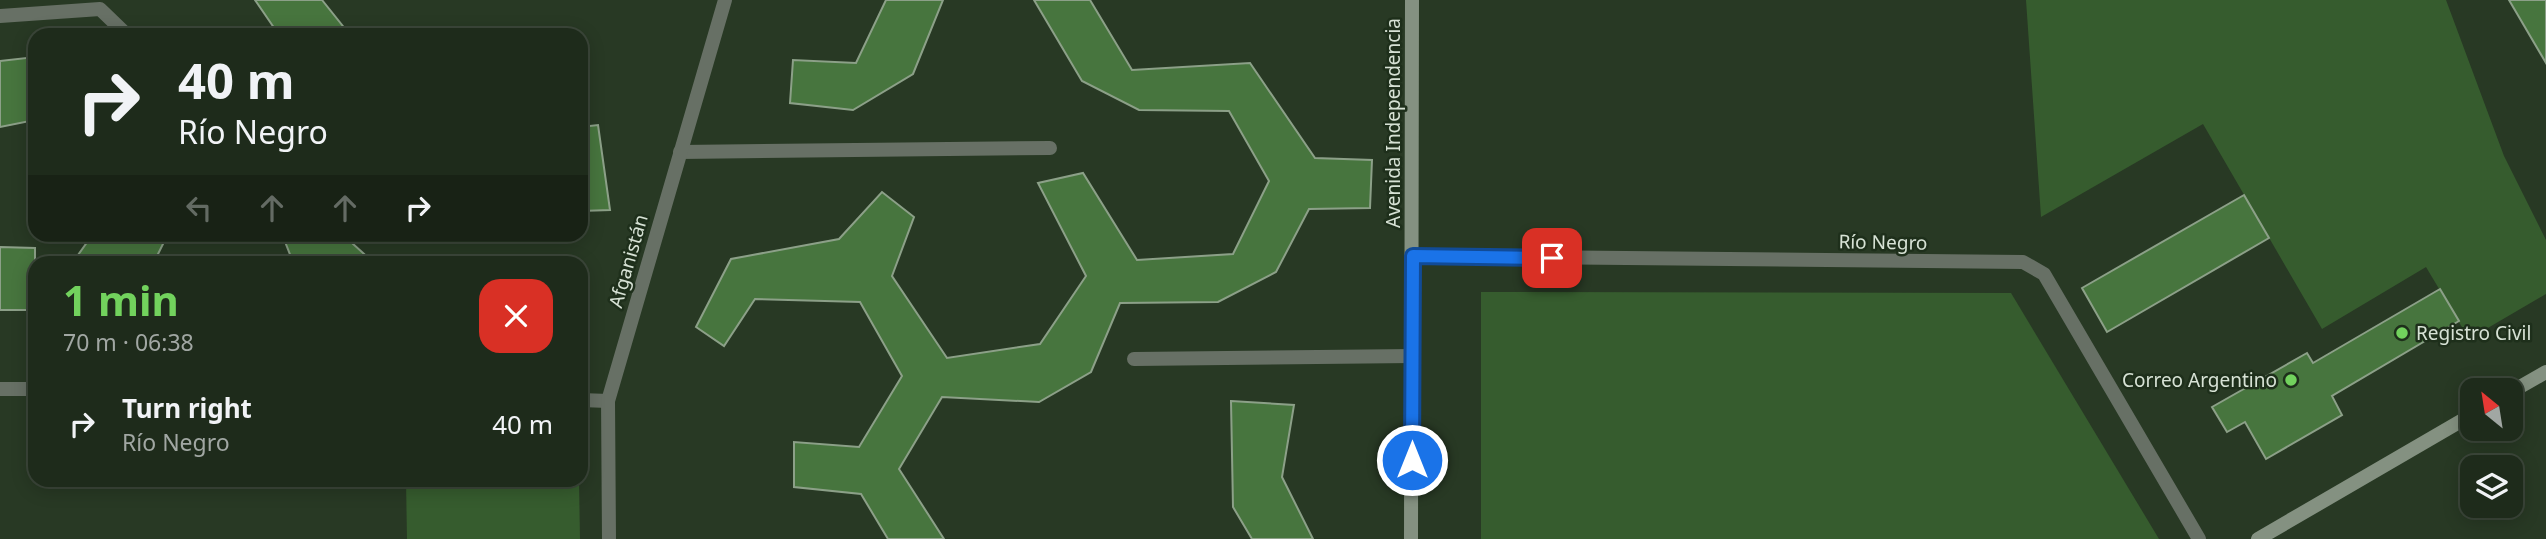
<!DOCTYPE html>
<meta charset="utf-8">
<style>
:root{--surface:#1e2b1b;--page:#2b3728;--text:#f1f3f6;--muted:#a1a7a3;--line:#3c473a;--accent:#72d25d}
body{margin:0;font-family:"Noto Sans",sans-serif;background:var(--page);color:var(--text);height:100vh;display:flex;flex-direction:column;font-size:26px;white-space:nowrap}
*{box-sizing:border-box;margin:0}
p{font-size:23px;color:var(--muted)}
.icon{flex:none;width:38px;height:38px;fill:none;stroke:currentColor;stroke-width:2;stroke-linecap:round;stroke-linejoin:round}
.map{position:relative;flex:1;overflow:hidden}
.drawer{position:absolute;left:28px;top:256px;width:560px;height:231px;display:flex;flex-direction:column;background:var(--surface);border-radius:21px;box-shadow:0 4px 18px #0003,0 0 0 2px var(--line)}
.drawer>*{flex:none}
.hud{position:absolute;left:28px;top:28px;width:560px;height:214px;border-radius:21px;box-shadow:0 4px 18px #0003,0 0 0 2px var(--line);background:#1e2b1b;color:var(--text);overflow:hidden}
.needle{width:46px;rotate:330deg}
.buttons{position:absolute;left:2460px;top:378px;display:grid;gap:14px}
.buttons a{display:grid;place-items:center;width:63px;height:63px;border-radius:14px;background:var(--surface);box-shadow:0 4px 18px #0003,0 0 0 2px var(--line);font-size:35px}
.pin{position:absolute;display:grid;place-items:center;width:60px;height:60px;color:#fff;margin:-30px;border-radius:14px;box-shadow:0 4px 10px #0006}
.me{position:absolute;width:77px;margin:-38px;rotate:0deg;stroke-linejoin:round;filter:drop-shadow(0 0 5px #0008)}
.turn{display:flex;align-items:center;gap:24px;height:147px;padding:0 35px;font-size:32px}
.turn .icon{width:91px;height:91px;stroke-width:2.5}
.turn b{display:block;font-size:49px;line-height:60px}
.lanes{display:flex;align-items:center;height:66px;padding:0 35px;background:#0003;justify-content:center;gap:35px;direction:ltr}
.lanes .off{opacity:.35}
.round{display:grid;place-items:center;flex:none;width:74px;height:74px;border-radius:21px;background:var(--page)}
.overview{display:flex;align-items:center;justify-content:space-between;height:119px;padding:0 35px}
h1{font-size:42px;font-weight:700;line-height:52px;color:var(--accent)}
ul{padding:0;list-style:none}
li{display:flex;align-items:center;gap:21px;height:98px;padding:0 35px}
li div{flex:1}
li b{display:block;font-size:26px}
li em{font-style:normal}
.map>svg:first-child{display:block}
.green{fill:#365c2e}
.building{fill:#47753e;stroke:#8ca088;stroke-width:2}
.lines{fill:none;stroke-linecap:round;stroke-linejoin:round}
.street{stroke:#677065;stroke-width:14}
.secondary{stroke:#849181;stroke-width:14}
.route-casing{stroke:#114b97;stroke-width:18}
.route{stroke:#1a73e8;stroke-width:12}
.poi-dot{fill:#72d25d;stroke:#1e2f1b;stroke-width:2.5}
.labels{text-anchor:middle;stroke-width:5;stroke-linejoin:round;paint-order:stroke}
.street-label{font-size:19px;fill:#d7e2d5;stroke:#1e2f1b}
.poi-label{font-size:19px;fill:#d7e2d5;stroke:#1e2f1b;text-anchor:start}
</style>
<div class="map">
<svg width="2546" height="539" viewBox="0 0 2546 539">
<rect width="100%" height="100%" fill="#283924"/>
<g class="green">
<polygon points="2026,0 2446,0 2504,156 2546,240 2546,294 2469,339 2426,267 2322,329 2203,124 2041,217"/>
<polygon points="1481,292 2011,293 2159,539 1481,539"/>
<polygon points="406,480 579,480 580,539 407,539"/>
</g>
<g class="building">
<polygon points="255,0 322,0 350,35 279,35"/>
<polygon points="886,0 943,0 913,74 853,110 790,103 793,60 856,63"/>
<polygon points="1034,0 1090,0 1132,70 1250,63 1315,158 1372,160 1370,208 1309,209 1276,272 1218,302 1120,303 1091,372 1039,402 942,397 899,469 944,539 888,539 861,494 794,487 794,442 859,447 902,376 860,302 755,299 724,346 696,327 731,259 839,239 882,192 914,217 892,276 947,358 1040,344 1086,276 1038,183 1083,173 1137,260 1233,254 1269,181 1229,111 1139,110 1082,81"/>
<polygon points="2509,0 2546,0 2546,63"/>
<polygon points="35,57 35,120 0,127 0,61"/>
<polygon points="598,125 610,210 581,211 581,127"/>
<polygon points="2244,195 2269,238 2107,332 2082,288"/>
<polygon points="93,234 168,234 154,262 73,262"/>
<polygon points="282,234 342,234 373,262 297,262 291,257"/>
<polygon points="0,247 35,248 35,310 0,310"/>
<polygon points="2440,289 2459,321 2332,396 2342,415 2266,459 2245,422 2227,432 2212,407 2307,353 2313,363"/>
<polygon points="1231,401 1294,405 1282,477 1313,539 1252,539 1233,507"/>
</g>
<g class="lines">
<g class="street">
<polyline points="0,16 100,9 127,35"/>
<polyline points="680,152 1050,148"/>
<polyline points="1413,256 2023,262 2044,274 2199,539"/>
<polyline points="1134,359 1413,356"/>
<polyline points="0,389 35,389"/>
<polyline points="581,400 608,401"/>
<polyline points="609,539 608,401 725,0"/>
</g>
<g class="secondary">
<polyline points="2511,392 2546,372"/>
<polyline points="1411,539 1412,0"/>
<polyline points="2258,539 2473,414"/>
</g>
</g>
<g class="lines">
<g class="route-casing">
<polyline id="route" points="1412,460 1413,256 1552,258"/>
</g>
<use href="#route" class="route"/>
</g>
<g class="poi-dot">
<circle cx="2402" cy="333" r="7"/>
<circle cx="2291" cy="380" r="7"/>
</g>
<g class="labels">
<g class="street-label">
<text transform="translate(1393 123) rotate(-90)" y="7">Avenida Independencia</text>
<text transform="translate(1883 242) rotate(1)" y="7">Río Negro</text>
<text transform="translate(628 261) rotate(-74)" y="7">Afganistán</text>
</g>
<g class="poi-label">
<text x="2416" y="340">Registro Civil</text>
<text x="2277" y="387" text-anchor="end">Correo Argentino</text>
</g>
</g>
</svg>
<div class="buttons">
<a><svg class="needle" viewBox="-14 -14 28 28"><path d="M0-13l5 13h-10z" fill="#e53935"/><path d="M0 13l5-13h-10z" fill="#a1a7a3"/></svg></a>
<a><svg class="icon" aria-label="layers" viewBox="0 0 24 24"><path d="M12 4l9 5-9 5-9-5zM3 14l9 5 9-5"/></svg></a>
</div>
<div class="pin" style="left:1552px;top:258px;background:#d93025"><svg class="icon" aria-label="arrive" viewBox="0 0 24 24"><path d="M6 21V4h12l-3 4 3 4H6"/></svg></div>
<svg class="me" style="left:1412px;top:460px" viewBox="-20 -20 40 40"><circle r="17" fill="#1a73e8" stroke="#fff" stroke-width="3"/><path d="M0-11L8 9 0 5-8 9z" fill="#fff"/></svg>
<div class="hud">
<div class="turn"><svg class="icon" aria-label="right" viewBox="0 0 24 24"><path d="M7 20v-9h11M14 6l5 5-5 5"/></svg><div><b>40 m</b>Río Negro</div></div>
<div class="lanes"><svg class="icon off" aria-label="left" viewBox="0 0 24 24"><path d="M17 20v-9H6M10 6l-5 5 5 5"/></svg><svg class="icon off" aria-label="ahead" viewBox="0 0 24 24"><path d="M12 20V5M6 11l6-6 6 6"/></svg><svg class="icon off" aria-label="ahead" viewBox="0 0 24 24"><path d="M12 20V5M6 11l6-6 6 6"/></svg><svg class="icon" aria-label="right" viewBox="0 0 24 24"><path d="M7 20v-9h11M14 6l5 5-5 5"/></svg></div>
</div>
<section class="drawer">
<div class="overview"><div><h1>1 min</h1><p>70 m · 06:38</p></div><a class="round" style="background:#d93025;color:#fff"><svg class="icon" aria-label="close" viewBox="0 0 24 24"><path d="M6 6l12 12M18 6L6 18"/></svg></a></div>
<ul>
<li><svg class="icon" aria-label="right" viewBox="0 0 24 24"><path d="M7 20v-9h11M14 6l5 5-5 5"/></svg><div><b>Turn right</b><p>Río Negro</p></div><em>40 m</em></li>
</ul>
</section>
</div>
